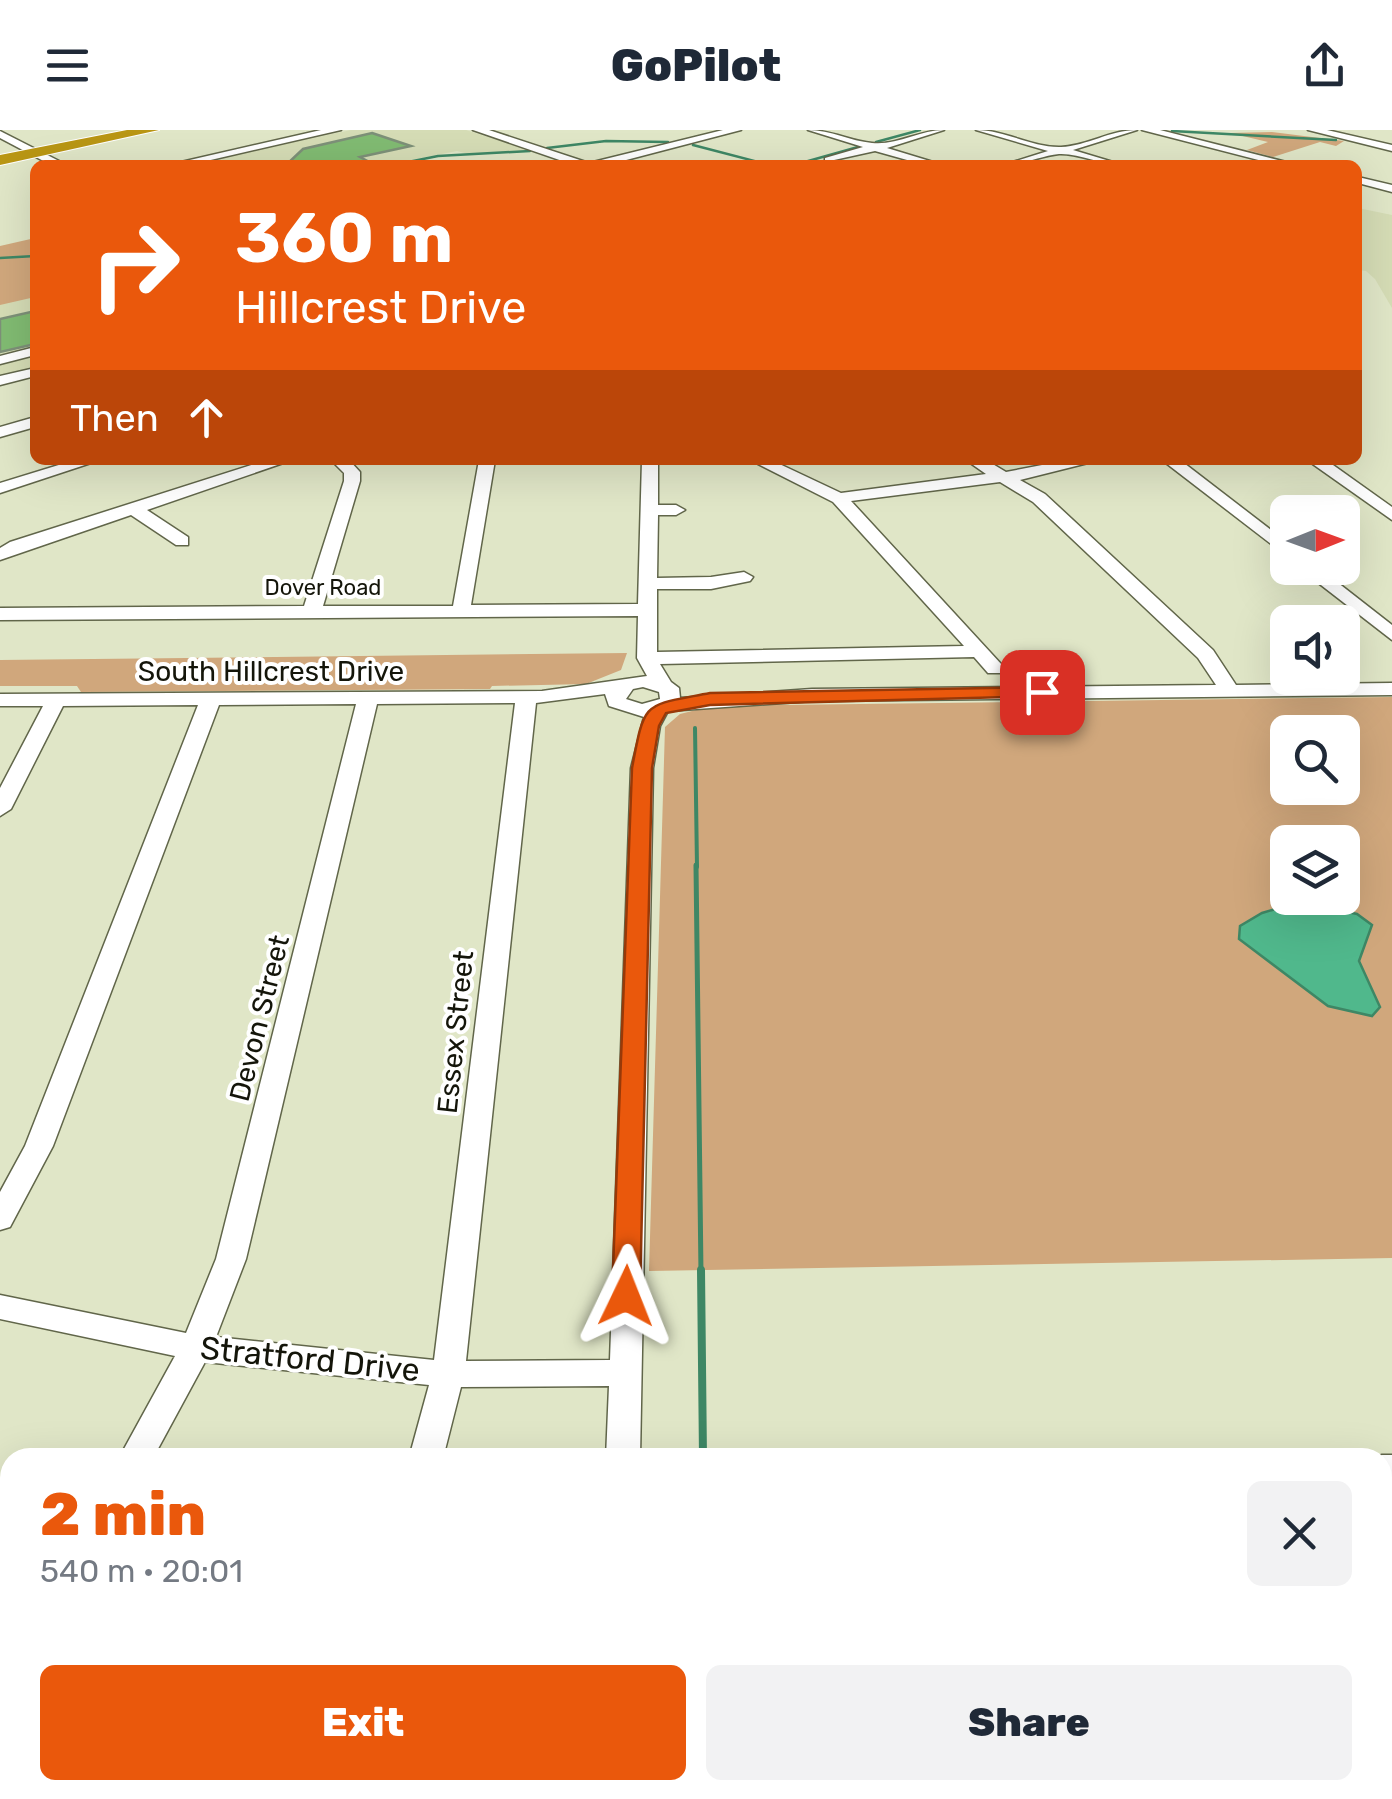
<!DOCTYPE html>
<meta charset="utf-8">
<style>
:root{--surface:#fff;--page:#f2f2f3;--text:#1f2937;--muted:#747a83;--accent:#ea580c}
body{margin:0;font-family:Rubik,sans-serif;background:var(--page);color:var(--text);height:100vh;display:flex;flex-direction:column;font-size:38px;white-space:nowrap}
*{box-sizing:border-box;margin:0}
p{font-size:32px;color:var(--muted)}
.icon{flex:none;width:55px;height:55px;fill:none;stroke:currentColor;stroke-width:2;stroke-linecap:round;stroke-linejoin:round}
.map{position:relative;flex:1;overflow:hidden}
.sheet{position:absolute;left:0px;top:1318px;width:1392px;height:352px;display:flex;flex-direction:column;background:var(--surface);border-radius:30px 30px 0 0;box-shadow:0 10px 40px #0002}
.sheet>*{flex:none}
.top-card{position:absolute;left:30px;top:30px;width:1332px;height:305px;border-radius:15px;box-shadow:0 10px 40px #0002;background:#ea580c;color:#fff;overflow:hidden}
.needle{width:65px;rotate:89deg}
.controls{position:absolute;left:1270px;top:365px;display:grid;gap:20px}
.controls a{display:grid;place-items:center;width:90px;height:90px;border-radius:15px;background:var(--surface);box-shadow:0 10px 40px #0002;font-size:50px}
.pin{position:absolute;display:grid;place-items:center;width:85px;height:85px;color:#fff;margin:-42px;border-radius:20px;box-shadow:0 5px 15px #0006}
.me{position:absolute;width:110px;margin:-55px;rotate:2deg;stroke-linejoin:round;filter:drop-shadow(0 0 8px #0008)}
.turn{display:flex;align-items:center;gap:35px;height:210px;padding:0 40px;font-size:45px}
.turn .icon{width:130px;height:130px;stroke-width:2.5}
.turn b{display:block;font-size:70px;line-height:85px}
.then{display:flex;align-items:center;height:95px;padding:0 40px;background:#0003;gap:20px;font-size:38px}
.round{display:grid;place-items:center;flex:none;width:105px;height:105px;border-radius:15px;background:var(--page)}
.summary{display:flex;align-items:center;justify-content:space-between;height:170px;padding:0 40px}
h1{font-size:60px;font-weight:800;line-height:75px;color:var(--accent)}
.cta{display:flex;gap:20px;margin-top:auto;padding:20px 40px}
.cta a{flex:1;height:115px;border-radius:15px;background:var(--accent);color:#fff;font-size:40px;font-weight:800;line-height:115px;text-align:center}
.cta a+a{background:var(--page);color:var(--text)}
header{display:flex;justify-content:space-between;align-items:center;height:130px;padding:0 40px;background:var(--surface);font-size:45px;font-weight:800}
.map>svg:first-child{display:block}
.built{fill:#d5dcb5}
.green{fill:#d0a77c;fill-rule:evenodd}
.water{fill:#50b88c;stroke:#3e8765;stroke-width:2.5}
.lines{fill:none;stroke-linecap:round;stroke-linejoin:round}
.stream-far3{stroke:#3e8765;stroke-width:2.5}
.stream-far2{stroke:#3e8765;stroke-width:4}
.stream-far1{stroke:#3e8765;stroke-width:5}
.stream{stroke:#3e8765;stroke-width:8}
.building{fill:#81bb72;stroke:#7d9078;stroke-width:2.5}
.minor-casing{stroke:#61664a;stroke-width:3}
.highway-casing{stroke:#fff;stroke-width:2}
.minor{fill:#fff;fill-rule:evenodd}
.highway{fill:#b99614;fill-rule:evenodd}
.route{fill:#ea580c;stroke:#983908;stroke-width:2.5}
.labels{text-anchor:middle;stroke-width:8;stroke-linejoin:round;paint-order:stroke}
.far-street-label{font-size:22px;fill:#14150a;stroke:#fff}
.street-label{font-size:28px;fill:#14150a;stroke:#fff}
.near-street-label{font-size:32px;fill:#14150a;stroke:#fff}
</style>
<header><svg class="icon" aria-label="menu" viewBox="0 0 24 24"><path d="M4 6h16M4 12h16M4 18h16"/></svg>GoPilot<svg class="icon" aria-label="share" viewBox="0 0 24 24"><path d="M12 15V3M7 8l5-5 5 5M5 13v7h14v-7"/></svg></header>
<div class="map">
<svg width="1392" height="1669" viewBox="0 0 1392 1669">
<rect width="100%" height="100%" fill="#e0e6c7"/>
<g class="built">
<polygon points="351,0 466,0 532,21 473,25 457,21 385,35 216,35 206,31"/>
<polygon points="1358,78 1392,85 1392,178 1375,149 1366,141 1358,140"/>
<polygon points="35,148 35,238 0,247 0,157"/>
</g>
<g class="green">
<polygon points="1272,2 1344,11 1336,16 1320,12 1273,27 1247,20 1268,12 1230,3"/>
<polygon points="35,108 35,167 0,175 0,116"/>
<polygon points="627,523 621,540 586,554 492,556 490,559 81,562 77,556 0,556 0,530"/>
<path d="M1392,567V1128L649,1141L665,597L680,584L712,576ZM1288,602H1342V658H1288ZM1288,712H1342V768H1288Z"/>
</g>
<polygon class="water" points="1299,772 1357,784 1372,795 1359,831 1380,877 1372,886 1328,876 1239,809 1240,796 1262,783"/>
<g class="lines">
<g class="stream-far3">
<polyline points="1172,1 1336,10"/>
<polyline points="876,12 920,0"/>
<polyline points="693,15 770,35"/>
<polyline points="547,18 606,11 668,12"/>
<polyline points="393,35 438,26 530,21"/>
<polyline points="794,35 858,17"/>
<polyline points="0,128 35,126"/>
</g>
<polyline class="stream-far2" points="695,598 697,737"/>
<polyline class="stream-far1" points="696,735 701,1143"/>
<g class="stream">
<polyline points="701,1140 703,1328"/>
<polyline points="712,1660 712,1669"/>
</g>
</g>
<g class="building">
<polygon points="372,3 411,16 360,27 375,35 286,35 303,19"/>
<polygon points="35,181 35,214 0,222 0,189"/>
</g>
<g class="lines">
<g class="minor-casing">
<g id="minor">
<polygon points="321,0 341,0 189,35 168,35"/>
<polygon points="473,0 489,0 589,33 723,0 741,0 607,35 574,35"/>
<path d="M808,0C831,0 850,11 872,13C895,16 920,0 944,0L887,18L943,35H925L875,21L825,32V28L863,17Z"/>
<path d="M976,0C1005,0 1033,18 1061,17C1087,16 1110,0 1137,0L1073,20L1123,35C1101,35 1079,23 1059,24C1040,26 1023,35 1003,35L1048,21Z"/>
<polygon points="1142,0 1160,0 1298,35 1278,35"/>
<polygon points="1308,0 1327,0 1392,15 1392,21"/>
<polygon points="0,1 63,33 65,35 51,35 0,8"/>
<polygon points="1358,47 1392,55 1392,62 1358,53"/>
<polygon points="35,217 35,225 0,234 0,226"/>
<polygon points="35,238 35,246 0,255 0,246"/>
<polygon points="35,287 35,297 0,307 0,297"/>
<polygon points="75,330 100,330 0,363 0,353"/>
<polygon points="267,330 292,330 147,380 188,407 188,415 176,415 131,385 0,430 0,418 10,412"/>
<path d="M331,330H349L360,342V351L323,476H453L479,330H495L471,475L638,474L642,330H658V375H676L685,380L676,385H658L657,448L711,447L744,442L753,447L750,451L711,459H657V522L964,516L833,372L750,330H771L841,363L986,344L966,330H986L1006,342L1068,330H1100L1020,350L1045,364L1213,520L1236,555L1392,553V565L812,571L668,581L660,596L653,638L640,1328H606L609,1256L461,1257L443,1328H409L429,1255L205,1232L153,1328H119L175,1226L0,1189V1165L186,1203L216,1129L356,574L219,575L53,1016L10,1097L0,1100V1062L25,1016L198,575L63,576L11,679L0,686V658L43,576H0V564L542,561L647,546L637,528L638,486L0,490V478L304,476L344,351V343ZM1000,352L1033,372L1198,528L1216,555L812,559L680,568L679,558L671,552L660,534L974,527L988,543H1002V535L851,371ZM643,557L659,562L660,569L642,574L626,569L633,559ZM605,564L609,576L644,587L631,638L610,1230L466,1231L536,573ZM515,573L434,1230L216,1207L246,1129L377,574Z"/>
<polygon points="1162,330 1180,330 1288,413 1288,427"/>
<polygon points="1307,330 1326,330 1392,377 1392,390"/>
<polygon points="1299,438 1319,438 1392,495 1392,510"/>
<polygon points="1382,1325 1392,1325 1392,1353 1382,1353 1382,1328 1374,1328"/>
<polygon points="0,1600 10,1604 10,1645 0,1641"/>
<polygon points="41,1660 91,1660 95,1669 45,1669"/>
<rect x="596" y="1660" width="40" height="9"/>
</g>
</g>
<g class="highway-casing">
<polygon id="highway" points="127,0 159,0 0,35 0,25"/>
</g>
<use href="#minor" class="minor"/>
<use href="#highway" class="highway"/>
</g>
<path class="route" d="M1042,557L1049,558V566L710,575L666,583L659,596L652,638L640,1166L636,1174L626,1177L616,1174L612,1166L632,638C645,569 643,576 710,563Z"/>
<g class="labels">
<g class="far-street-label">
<text x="323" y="465">Dover Road</text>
</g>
<g class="street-label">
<text x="271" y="551">South Hillcrest Drive</text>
<text transform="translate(259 888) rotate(-76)" y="10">Devon Street</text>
<text transform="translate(455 902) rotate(-84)" y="10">Essex Street</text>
</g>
<g class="near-street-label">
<text transform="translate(310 1229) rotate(6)" y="11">Stratford Drive</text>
</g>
</g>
</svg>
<div class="controls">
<a><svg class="needle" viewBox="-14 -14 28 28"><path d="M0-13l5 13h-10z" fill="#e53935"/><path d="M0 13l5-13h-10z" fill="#747a83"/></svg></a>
<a><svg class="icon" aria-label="sound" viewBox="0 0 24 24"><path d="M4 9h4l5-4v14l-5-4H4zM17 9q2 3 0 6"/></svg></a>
<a><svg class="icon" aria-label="search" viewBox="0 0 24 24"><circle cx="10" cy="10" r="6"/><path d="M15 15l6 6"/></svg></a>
<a><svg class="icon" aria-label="layers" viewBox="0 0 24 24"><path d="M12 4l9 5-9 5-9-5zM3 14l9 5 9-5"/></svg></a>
</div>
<div class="pin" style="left:1042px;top:562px;background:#d93025"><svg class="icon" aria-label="arrive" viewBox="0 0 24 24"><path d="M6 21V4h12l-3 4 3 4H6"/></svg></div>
<svg class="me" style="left:626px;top:1166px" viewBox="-20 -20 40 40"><path d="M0-17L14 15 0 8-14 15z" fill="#ea580c" stroke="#fff" stroke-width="4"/></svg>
<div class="top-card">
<div class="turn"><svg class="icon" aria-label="right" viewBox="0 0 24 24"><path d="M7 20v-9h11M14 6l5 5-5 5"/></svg><div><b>360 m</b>Hillcrest Drive</div></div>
<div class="then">Then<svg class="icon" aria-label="ahead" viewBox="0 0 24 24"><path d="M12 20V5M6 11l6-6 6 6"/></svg></div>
</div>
<section class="sheet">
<div class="summary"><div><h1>2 min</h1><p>540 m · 20:01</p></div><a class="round"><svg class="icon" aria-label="close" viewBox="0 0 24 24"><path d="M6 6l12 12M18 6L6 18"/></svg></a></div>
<div class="cta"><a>Exit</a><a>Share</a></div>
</section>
</div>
